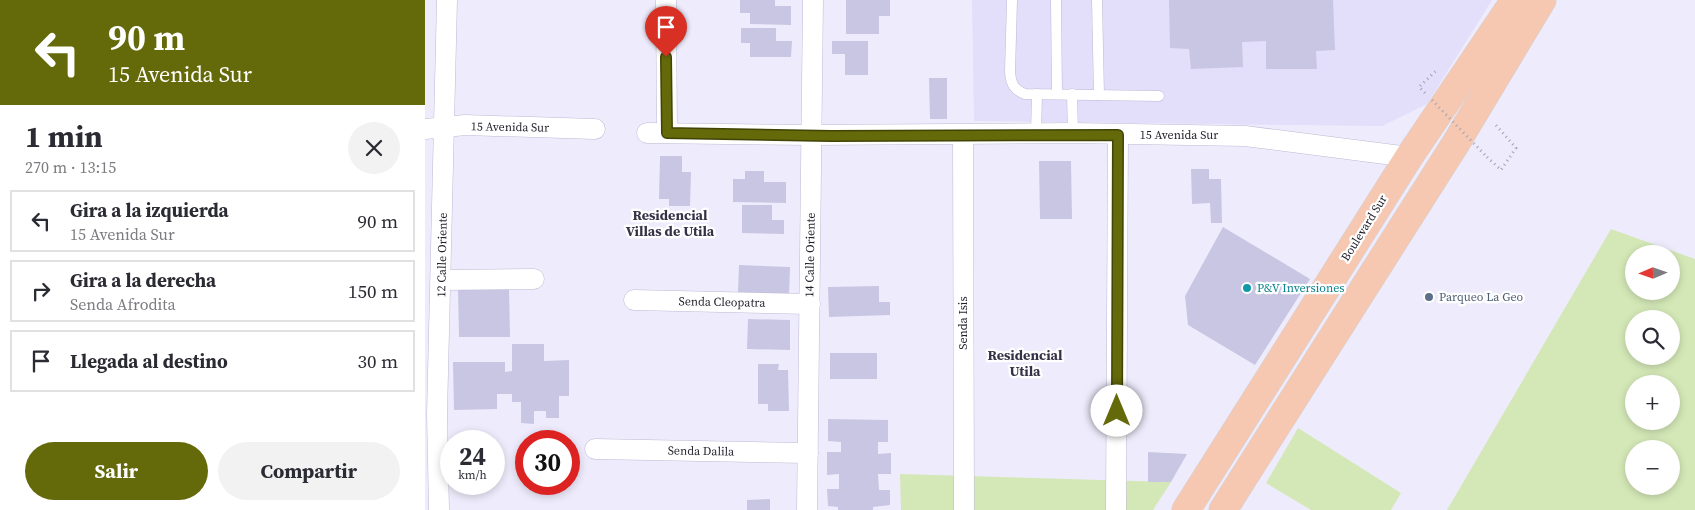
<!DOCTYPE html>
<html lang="es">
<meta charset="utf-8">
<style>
:root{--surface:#fff;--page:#f2f2f3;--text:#2b2b33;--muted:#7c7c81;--line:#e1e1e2;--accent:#646909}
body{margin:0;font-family:"Source Serif 4",serif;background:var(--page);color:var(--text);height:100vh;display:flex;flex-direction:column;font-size:19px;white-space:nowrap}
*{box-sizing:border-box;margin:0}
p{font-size:16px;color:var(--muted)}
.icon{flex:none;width:28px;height:28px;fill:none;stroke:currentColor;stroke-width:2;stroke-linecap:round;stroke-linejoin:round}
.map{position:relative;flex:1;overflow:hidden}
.sheet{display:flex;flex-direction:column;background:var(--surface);width:425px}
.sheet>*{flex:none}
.banner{background:#646909;color:#fff;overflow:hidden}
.needle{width:32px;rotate:268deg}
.fabs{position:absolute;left:1200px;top:245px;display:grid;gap:10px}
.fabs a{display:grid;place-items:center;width:55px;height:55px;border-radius:50%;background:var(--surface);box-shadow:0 2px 8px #0003;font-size:25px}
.speed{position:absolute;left:15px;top:430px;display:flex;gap:10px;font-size:25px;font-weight:700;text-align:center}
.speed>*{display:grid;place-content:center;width:65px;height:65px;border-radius:50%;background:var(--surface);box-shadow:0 2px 8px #0003;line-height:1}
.speed small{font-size:12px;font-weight:400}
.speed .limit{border:8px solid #d22;background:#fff;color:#111}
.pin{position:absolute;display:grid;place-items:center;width:42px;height:42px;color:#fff;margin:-51px -21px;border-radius:50% 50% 50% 0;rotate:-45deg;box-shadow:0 0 5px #0007}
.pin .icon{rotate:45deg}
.me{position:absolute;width:55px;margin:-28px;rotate:0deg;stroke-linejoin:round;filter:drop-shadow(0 0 4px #0008)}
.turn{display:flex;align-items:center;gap:18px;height:105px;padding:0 25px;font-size:22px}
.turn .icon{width:65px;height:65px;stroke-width:2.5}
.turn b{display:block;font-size:35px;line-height:42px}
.round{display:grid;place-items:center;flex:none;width:52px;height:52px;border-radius:26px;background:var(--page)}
.summary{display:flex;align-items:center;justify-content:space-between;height:85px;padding:0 25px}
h1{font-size:30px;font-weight:700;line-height:38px}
.action{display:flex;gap:10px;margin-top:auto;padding:10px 25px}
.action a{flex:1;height:58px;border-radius:30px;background:var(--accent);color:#fff;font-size:20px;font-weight:700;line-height:58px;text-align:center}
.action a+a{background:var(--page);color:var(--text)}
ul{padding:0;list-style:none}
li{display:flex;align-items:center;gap:15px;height:62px;margin:0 10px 8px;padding:0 15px;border:2px solid var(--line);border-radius:0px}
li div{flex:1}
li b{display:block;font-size:19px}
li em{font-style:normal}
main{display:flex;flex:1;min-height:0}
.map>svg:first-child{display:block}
.built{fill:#e3defa}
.green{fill:#d4e8b7;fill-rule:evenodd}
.building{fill:#c8c6e2}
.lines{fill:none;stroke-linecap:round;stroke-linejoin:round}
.service-casing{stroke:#beb9d4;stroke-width:11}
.minor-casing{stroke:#beb9d4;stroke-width:21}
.trunk-casing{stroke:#d2d2d4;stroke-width:29}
.path{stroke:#a4a2b0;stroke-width:3;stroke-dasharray:1 4;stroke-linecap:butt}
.service{stroke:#fff;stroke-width:10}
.minor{stroke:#fff;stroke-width:20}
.trunk{stroke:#f6c8b2;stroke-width:28}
.path-bridge{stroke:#a4a2b0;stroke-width:3;stroke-dasharray:1 4;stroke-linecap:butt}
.route-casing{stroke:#414406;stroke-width:12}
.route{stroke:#646909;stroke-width:9}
.culture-dot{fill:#0f9aa8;stroke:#fff;stroke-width:2}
.service-dot{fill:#5c6f8a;stroke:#fff;stroke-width:2}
.labels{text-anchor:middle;stroke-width:4.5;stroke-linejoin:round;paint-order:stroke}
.street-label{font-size:12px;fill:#201e28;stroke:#fff}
.culture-label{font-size:12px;fill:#0d838f;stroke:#fff;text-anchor:start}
.service-label{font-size:12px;fill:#4e5e75;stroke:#fff;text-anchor:start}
.neighbourhood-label{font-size:14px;font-weight:bold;fill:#353146;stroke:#fff}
</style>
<main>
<section class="sheet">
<div class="banner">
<div class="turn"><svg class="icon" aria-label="left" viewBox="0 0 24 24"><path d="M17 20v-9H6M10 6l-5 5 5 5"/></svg><div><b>90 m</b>15 Avenida Sur</div></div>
</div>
<div class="summary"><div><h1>1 min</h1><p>270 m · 13:15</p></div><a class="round"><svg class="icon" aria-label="close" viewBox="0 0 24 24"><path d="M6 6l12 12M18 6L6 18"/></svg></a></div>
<ul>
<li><svg class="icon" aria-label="left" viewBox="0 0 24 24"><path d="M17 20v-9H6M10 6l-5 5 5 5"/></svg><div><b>Gira a la izquierda</b><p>15 Avenida Sur</p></div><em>90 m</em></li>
<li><svg class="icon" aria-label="right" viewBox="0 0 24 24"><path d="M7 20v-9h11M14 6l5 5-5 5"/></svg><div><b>Gira a la derecha</b><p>Senda Afrodita</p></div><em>150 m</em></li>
<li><svg class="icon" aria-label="arrive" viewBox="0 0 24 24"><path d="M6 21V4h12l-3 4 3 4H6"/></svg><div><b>Llegada al destino</b></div><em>30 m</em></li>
</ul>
<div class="action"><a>Salir</a><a>Compartir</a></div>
</section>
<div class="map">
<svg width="1270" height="510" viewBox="0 0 1270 510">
<rect width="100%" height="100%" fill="#eeecfc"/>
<polygon class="built" points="547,0 1067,0 1002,104 957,126 549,121"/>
<g class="green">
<path d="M1186,229L1270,259V510H1022ZM1209,254H1246V291H1209ZM1209,319H1246V356H1209ZM1209,384H1246V421H1209ZM1209,449H1246V486H1209Z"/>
<polygon points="873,428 976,493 966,510 886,510 841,483"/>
<polygon points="475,474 746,482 728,510 476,510"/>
</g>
<g class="building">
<polygon points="315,0 350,0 350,6 366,6 366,25 325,24 325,13 315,13"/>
<polygon points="421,0 465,0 465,16 454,16 454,34 421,34"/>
<polygon points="744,0 908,0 910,50 891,51 892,69 841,69 841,41 817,42 818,67 766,69 764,49 745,48"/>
<polygon points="316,28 351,28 351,41 367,41 366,57 325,57 325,43 316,43"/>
<polygon points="407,41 443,41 443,75 420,75 420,54 407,54"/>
<polygon points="504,78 522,78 522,119 505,119"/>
<polygon points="235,156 257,156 257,172 266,172 265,206 244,206 244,199 234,199"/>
<polygon points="614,161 646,161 647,219 615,219"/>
<polygon points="766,169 784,169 784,179 796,179 797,223 786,223 785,203 767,204"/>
<polygon points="320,171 339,171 339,182 361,182 361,203 308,202 308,179 320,179"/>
<polygon points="317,205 347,205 347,220 359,220 359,234 317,233"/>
<polygon points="798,227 885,279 830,365 763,325 760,296"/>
<polygon points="314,265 365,267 364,296 313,293"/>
<polygon points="454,286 454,302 465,302 465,315 404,317 403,287"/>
<polygon points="84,288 85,337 34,337 33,289"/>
<polygon points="323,319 365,320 365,350 322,349"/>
<polygon points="87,344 119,344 119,361 144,360 144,396 134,396 134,418 121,418 121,411 109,411 109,424 96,423 96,402 87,402 87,394 72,394 72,409 29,410 28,362 80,362 80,372 87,371"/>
<rect x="405" y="353" width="47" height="26"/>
<polygon points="333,364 354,364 353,370 363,370 364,411 343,411 343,404 333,404"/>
<polygon points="403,419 463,420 463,442 453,442 453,454 466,453 466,474 453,474 454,490 465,490 465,505 448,507 448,510 413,510 413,507 403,506 402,489 414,489 414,474 402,475 402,452 416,452 416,442 403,441"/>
<polygon points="723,452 762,454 746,482 723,482"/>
<polygon points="345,499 345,510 322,510 322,500"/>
</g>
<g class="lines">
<g class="service-casing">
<g id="service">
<path d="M587,0L585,72C586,84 589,90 600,94L734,96"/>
<polyline points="631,0 632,94"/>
<polyline points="672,0 674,95"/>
<polyline points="647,94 648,133"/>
<polyline points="611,133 612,94"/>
</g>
</g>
<g class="minor-casing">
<g id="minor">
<polyline points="241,0 242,133"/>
<polyline points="0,129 40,125 170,129"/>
<polyline points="222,133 387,135 648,133 820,136 984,157"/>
<polyline points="538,136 539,510"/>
<polyline points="17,280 109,279"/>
<polyline points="209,300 385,304"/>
<polyline points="170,449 383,453"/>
<polyline points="14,510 12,414 22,0"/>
<polyline points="382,510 388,0"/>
<polyline points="691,510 693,135"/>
</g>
</g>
<g class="trunk-casing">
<g id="trunk">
<polyline points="761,510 984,157 1090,0"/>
<polyline points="798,510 1031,143 1117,0"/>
</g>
</g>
<g class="path">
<polyline points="1000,93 994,87 1013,69"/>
<polyline points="1062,157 1076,170 1091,148 1069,123"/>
</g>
<use href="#service" class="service"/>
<use href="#minor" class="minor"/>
<use href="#trunk" class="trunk"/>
<polyline class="path-bridge" points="1007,100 1062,157"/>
</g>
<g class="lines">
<g class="route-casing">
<polyline id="route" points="241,57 242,133 406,136 693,135 692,411"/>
</g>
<use href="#route" class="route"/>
</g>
<circle class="culture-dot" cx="822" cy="288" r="5"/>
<circle class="service-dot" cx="1004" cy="297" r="5"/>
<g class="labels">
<g class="street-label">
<text transform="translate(85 127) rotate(1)" y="4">15 Avenida Sur</text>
<text x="754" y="139">15 Avenida Sur</text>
<text transform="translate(939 228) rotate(-58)" y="4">Boulevard Sur</text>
<text transform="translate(17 255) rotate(-89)" y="4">12 Calle Oriente</text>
<text transform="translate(385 255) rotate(-89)" y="4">14 Calle Oriente</text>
<text transform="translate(297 302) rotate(1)" y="4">Senda Cleopatra</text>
<text transform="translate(538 323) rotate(-90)" y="4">Senda Isis</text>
<text transform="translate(276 451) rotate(1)" y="4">Senda Dalila</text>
</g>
<g class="culture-label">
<text x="832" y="292">P&amp;V Inversiones</text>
</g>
<g class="service-label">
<text x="1014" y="301">Parqueo La Geo</text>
</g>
<g class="neighbourhood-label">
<text x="245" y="220">Residencial<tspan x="245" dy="16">Villas de Utila</tspan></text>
<text x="600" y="360">Residencial<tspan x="600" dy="16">Utila</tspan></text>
</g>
</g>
</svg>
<div class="fabs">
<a><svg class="needle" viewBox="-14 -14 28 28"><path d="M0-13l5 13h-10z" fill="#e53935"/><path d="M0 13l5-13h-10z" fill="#7c7c81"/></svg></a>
<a><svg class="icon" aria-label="search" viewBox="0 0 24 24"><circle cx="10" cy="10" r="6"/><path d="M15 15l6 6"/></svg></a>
<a>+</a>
<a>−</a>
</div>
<div class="speed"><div>24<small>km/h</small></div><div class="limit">30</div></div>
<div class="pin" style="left:241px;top:57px;background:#d93025"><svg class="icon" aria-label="arrive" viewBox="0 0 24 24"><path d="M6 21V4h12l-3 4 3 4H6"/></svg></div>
<svg class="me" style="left:692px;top:411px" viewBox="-20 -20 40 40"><circle r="19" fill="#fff"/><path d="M0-13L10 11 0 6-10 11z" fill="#646909"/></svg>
</div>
</main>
